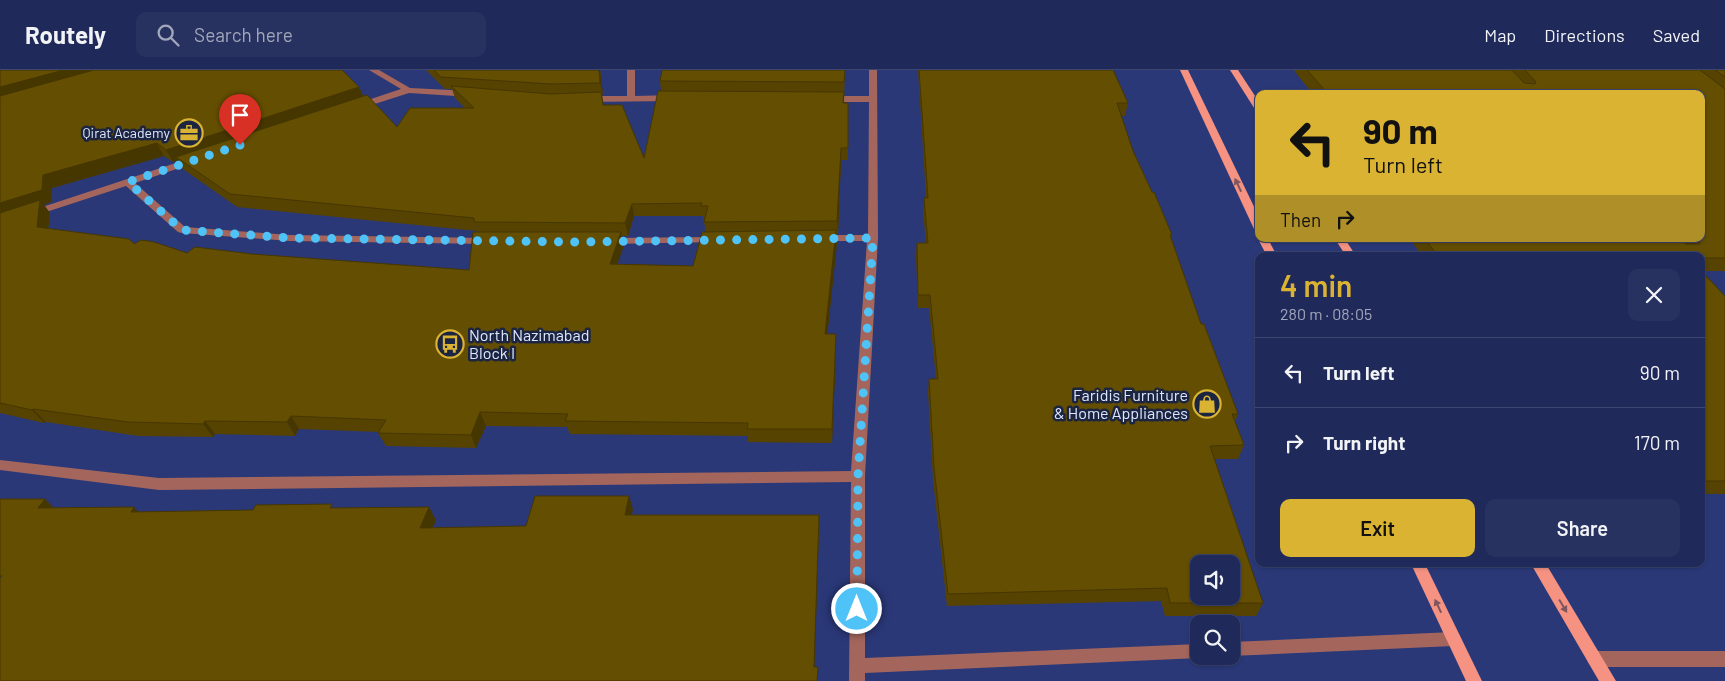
<!DOCTYPE html>
<meta charset="utf-8">
<style>
:root{--surface:#202a5a;--page:#283260;--text:#f1f3f6;--muted:#a2a7bb;--line:#3d4670;--accent:#dbb333}
body{margin:0;font-family:Barlow,sans-serif;background:var(--page);color:var(--text);height:100vh;display:flex;flex-direction:column;font-size:19px;white-space:nowrap}
*{box-sizing:border-box;margin:0}
p{font-size:16px;color:var(--muted)}
.icon{flex:none;width:28px;height:28px;fill:none;stroke:currentColor;stroke-width:2;stroke-linecap:round;stroke-linejoin:round}
.map{position:relative;flex:1;overflow:hidden}
.drawer{position:absolute;left:1255px;top:182px;width:450px;height:315px;display:flex;flex-direction:column;background:var(--surface);border-radius:10px;box-shadow:0 1px 4px #0004,0 0 0 1px var(--line)}
.drawer>*{flex:none}
.guide{position:absolute;left:1255px;top:20px;width:450px;height:152px;border-radius:10px;box-shadow:0 1px 4px #0004,0 0 0 1px var(--line);background:#dbb333;color:#111;overflow:hidden}
.tools{position:absolute;left:1190px;top:485px;display:grid;gap:10px}
.tools a{display:grid;place-items:center;width:50px;height:50px;border-radius:10px;background:var(--surface);box-shadow:0 1px 4px #0004,0 0 0 1px var(--line);font-size:25px}
.pin{position:absolute;display:grid;place-items:center;width:42px;height:42px;color:#fff;margin:-51px -21px;border-radius:50% 50% 50% 0;rotate:-45deg;box-shadow:0 0 5px #0007}
.pin .icon{rotate:45deg}
.me{position:absolute;width:55px;margin:-28px;rotate:0deg;stroke-linejoin:round;filter:drop-shadow(0 0 4px #0008)}
.turn{display:flex;align-items:center;gap:18px;height:105px;padding:0 25px;font-size:22px}
.turn .icon{width:65px;height:65px;stroke-width:2.5}
.turn b{display:block;font-size:35px;line-height:42px}
.then{display:flex;align-items:center;height:48px;padding:0 25px;background:#0003;gap:10px;font-size:19px}
.round{display:grid;place-items:center;flex:none;width:52px;height:52px;border-radius:10px;background:var(--page)}
.summary{display:flex;align-items:center;justify-content:space-between;height:85px;padding:0 25px}
h1{font-size:30px;font-weight:600;line-height:38px;color:var(--accent)}
.primary-button{display:flex;gap:10px;margin-top:auto;padding:10px 25px}
.primary-button a{flex:1;height:58px;border-radius:10px;background:var(--accent);color:#111;font-size:20px;font-weight:600;line-height:58px;text-align:center}
.primary-button a+a{background:var(--page);color:var(--text)}
ul{padding:0;list-style:none}
li{display:flex;align-items:center;gap:15px;height:70px;padding:0 25px;border-top:1px solid var(--line)}
li div{flex:1}
li b{display:block;font-size:19px}
li em{font-style:normal}
header{display:flex;align-items:center;gap:30px;box-sizing:border-box;height:70px;padding:0 25px;background:var(--surface);border-bottom:1px solid var(--line)}
header strong{font-size:24px}
nav{display:flex;gap:28px;margin-inline-start:auto;font-size:18px}
.search{width:350px;height:45px;background:var(--page);display:flex;align-items:center;gap:12px;box-sizing:border-box;padding:0 18px;border-radius:10px;color:var(--muted);font-size:19px}
.map>svg:first-child{display:block}
.lines{fill:none;stroke-linecap:round;stroke-linejoin:round}
.minor{fill:#a4665c;fill-rule:evenodd}
.major{fill:#f59282;fill-rule:evenodd}
.wall{fill:#564302;fill-rule:evenodd}
.shaded-wall{fill:#463701}
.building{fill:#644e02;stroke:#463701;fill-rule:evenodd}
.oneway{fill:#7d565e}
.route{stroke:#4fc3f7;stroke-width:9;stroke-dasharray:0 16.2}
.labels{text-anchor:middle;stroke-width:5;stroke-linejoin:round;paint-order:stroke}
.far-poi-label{font-size:14px;fill:#dfe7ff;stroke:#1b2440;text-anchor:end}
.poi-label{font-size:16px;fill:#dfe7ff;stroke:#1b2440;text-anchor:start}
</style>
<header>
<strong>Routely</strong>
<div class="search"><svg class="icon" aria-label="search" viewBox="0 0 24 24"><circle cx="10" cy="10" r="6"/><path d="M15 15l6 6"/></svg>Search here</div>
<nav><a>Map</a><a>Directions</a><a>Saved</a></nav>
</header>
<div class="map">
<svg width="1725" height="611" viewBox="0 0 1725 611">
<rect width="100%" height="100%" fill="#2a3878"/>
<g class="lines">
<g class="minor">
<polygon points="369,0 379,0 410,18 471,21 475,24 471,27 409,23 359,39 353,39 353,35 401,19"/>
<polygon points="627,0 635,0 635,26 673,25 677,28 673,31 585,32 581,29 585,26 627,26"/>
<polygon points="869,0 877,0 878,168 865,406 865,588 1199,574 1199,586 1205,586 1199,588 865,603 865,611 849,611 851,412 159,420 0,400 0,390 159,408 851,401 867,171 820,171 815,168 820,165 868,165 869,32 828,32 824,29 828,26 869,26"/>
<polygon points="197,86 200,87 200,91 135,113 185,157 290,165 488,168 493,171 488,174 290,171 182,163 178,162 126,116 0,157 0,151"/>
<polygon points="715,167 720,170 719,172 608,174 603,171 608,168"/>
<polygon points="1453,562 1459,564 1461,569 1459,574 1453,576 1231,586 1231,572"/>
<polygon points="1595,581 1725,581 1725,597 1595,597 1589,594 1587,589 1589,584"/>
</g>
<g class="major">
<polygon points="1180,0 1188,0 1259,147 1259,162 1254,159"/>
<polygon points="1230,0 1238,0 1259,32 1259,42 1256,41"/>
<polygon points="1259,167 1268,169 1277,186 1267,186 1258,169"/>
<polygon points="1335,169 1345,169 1356,186 1346,186"/>
<polygon points="1411,494 1425,494 1482,611 1466,611"/>
<polygon points="1531,494 1546,494 1616,611 1599,611"/>
</g>
</g>
<g class="wall">
<path d="M0,0L359,17L363,26L397,57L465,38L455,28L452,19H445L426,0H600L603,25H602L604,35L644,88L661,21L660,11L845,0L844,33H848V90H841L838,163H837V173L827,264L836,278L832,373L748,372V366L570,364L567,357L486,356L476,378L386,376L378,363L379,362L299,359L295,366L215,364L213,367L138,366L46,352L44,353L0,343ZM164,86L173,92L178,90L183,99L237,137L477,161L469,200L252,184L187,183L48,159L50,143L44,135L51,132L52,118ZM634,146H703V149H705L704,152L706,162L693,196L617,194L624,175L622,166H628Z"/>
<polygon points="918,0 1113,0 1128,33 1125,46 1121,46 1133,81 1172,165 1171,169 1201,254 1238,344 1235,352 1244,375 1238,389 1214,389 1263,533 1256,546 1165,546 1161,531 947,536 933,410 928,322 929,309 936,309 929,238 918,238 916,186 917,173 926,173 923,141 924,128 926,128"/>
<polygon points="1294,0 1725,0 1725,201 1702,201 1725,226 1725,424 1701,424 1701,186 1422,186 1410,169 1701,169 1701,24 1313,24 1299,7"/>
</g>
<g class="shaded-wall">
<polygon points="64,0 115,0 0,31 0,17"/>
<polygon points="599,0 600,0 603,25 600,13"/>
<polygon points="359,17 364,29 176,87 178,90 173,92 166,80"/>
<polygon points="157,73 164,86 52,118 51,132 44,135 50,143 47,170 0,149 0,133 43,105"/>
<polygon points="841,78 841,90 838,163 837,151"/>
<polygon points="632,134 634,146 628,166 625,153"/>
<polygon points="836,160 837,173 826,278 825,264"/>
<polygon points="621,162 624,175 613,207 610,194"/>
<polygon points="836,264 836,278 832,373 832,359"/>
<polygon points="33,339 46,352 44,353 32,340"/>
<polygon points="480,342 486,356 476,378 471,365"/>
<polygon points="291,346 299,359 295,366 287,352"/>
<polygon points="205,351 215,364 213,367 203,354"/>
<polygon points="629,426 633,439 629,458 625,445"/>
<polygon points="45,429 58,442 38,438"/>
<polygon points="134,437 145,450 131,442"/>
<polygon points="429,437 436,450 428,471 420,458"/>
<polygon points="819,445 819,458 814,609 814,597"/>
</g>
<g class="building">
<polygon points="0,0 64,0 0,17"/>
<polygon points="94,0 342,0 359,17 166,80 157,73 43,105 42,120 0,133 0,26"/>
<polygon points="434,0 599,0 600,13 551,14 441,7"/>
<polygon points="662,0 845,0 844,12 660,11"/>
<path d="M919,0H1113L1128,33H1117L1133,81L1152,122H1154L1172,165H1170L1201,254H1204L1238,344H1232L1244,375L1210,376L1263,533H1170L1167,518L948,524L934,397L929,309H938L930,225H918L917,173H928L924,128H928ZM1199,494H1231V526H1199Z"/>
<polygon points="1307,0 1512,0 1524,13 1535,14 1536,12 1525,0 1700,0 1725,19 1725,188 1701,188 1701,186 1438,186 1425,169 1681,169 1686,174 1700,174 1700,172 1697,169 1701,169 1701,24 1328,24"/>
<polygon points="1715,0 1725,0 1725,7"/>
<polygon points="451,16 551,24 601,22 603,35 622,35 644,88 658,21 844,22 843,33 848,33 848,78 841,78 837,151 704,152 708,136 701,136 702,133 632,134 625,153 474,152 474,148 230,124 176,87 367,25 397,57 410,38 474,38"/>
<polygon points="40,130 37,157 129,169 134,174 141,170 154,172 187,183 195,177 252,184 469,200 473,162 621,162 610,194 693,196 702,162 836,160 825,264 836,264 832,359 747,359 748,353 565,351 568,344 480,342 471,365 378,363 386,350 291,346 287,352 205,351 203,354 128,352 33,339 32,340 0,333 0,143"/>
<polygon points="1701,201 1725,226 1725,411 1701,411"/>
<polygon points="535,426 629,426 625,445 819,445 814,597 818,597 817,611 0,611 0,508 2,506 0,506 0,429 45,429 38,438 134,437 131,442 253,440 256,435 332,434 330,438 429,437 420,458 526,456"/>
</g>
<defs><path id="oneway-solid" d="M-6-.8H1V-3.2L6.5 0L1 3.2V.8H-6Z" transform="scale(1.25)"/></defs>
<g class="oneway">
<use href="#oneway-solid" transform="translate(1238 115) rotate(-115)"/>
<use href="#oneway-solid" transform="translate(1438 536) rotate(-115)"/>
<use href="#oneway-solid" transform="translate(1563 536) rotate(59)"/>
</g>
<g class="lines">
<polyline class="route" points="240,75 128,112 182,160 290,168 575,172 873,168 858,406 857,539"/>
</g>
<defs>
<g id="office-ring" transform="scale(1.4375)"><circle r="9.5" fill="#1b2440" stroke="#dbb333" stroke-width="1.5"/><path d="M-6-3h4V-5.5h4V-3h4V5H-6ZM-1-4.5V-3h2v-1.5ZM-6 0V1H6V0Z" fill="#dbb333"/></g>
<g id="bus-ring" transform="scale(1.4375)"><circle r="9.5" fill="#1b2440" stroke="#dbb333" stroke-width="1.5"/><path d="M-5-6H5V4H4V6H2V4H-2V6H-4V4H-5ZM-3.5-4V0h7V-4ZM-3.5 1.2v1.5H-2V1.2ZM2 1.2v1.5H3.5V1.2Z" fill="#dbb333"/></g>
<g id="shop-ring" transform="scale(1.4375)"><circle r="9.5" fill="#1b2440" stroke="#dbb333" stroke-width="1.5"/><path d="M-5-2.5h2.3a2.7 3.5 0 0 1 5.4 0H5L5.5 6h-11ZM-1.5-2.5h3a1.5 2.3 0 0 0-3 0Z" fill="#dbb333"/></g>
</defs>
<g fill-rule="evenodd">
<use href="#office-ring" x="189" y="63"/>
<use href="#bus-ring" x="450" y="274"/>
<use href="#shop-ring" x="1207" y="334"/>
</g>
<g class="labels">
<g class="far-poi-label">
<text x="170" y="68">Qirat Academy</text>
</g>
<g class="poi-label">
<text x="469" y="271">North Nazimabad<tspan x="469" dy="18">Block I</tspan></text>
<text x="1188" y="331" text-anchor="end">Faridis Furniture<tspan x="1188" dy="18">&amp; Home Appliances</tspan></text>
</g>
</g>
</svg>
<div class="tools">
<a><svg class="icon" aria-label="sound" viewBox="0 0 24 24"><path d="M4 9h4l5-4v14l-5-4H4zM17 9q2 3 0 6"/></svg></a>
<a><svg class="icon" aria-label="search" viewBox="0 0 24 24"><circle cx="10" cy="10" r="6"/><path d="M15 15l6 6"/></svg></a>
</div>
<div class="pin" style="left:240px;top:75px;background:#d93025"><svg class="icon" aria-label="arrive" viewBox="0 0 24 24"><path d="M6 21V4h12l-3 4 3 4H6"/></svg></div>
<svg class="me" style="left:857px;top:539px" viewBox="-20 -20 40 40"><circle r="17" fill="#4fc3f7" stroke="#fff" stroke-width="3"/><path d="M0-11L8 9 0 5-8 9z" fill="#fff"/></svg>
<div class="guide">
<div class="turn"><svg class="icon" aria-label="left" viewBox="0 0 24 24"><path d="M17 20v-9H6M10 6l-5 5 5 5"/></svg><div><b>90 m</b>Turn left</div></div>
<div class="then">Then<svg class="icon" aria-label="right" viewBox="0 0 24 24"><path d="M7 20v-9h11M14 6l5 5-5 5"/></svg></div>
</div>
<section class="drawer">
<div class="summary"><div><h1>4 min</h1><p>280 m · 08:05</p></div><a class="round"><svg class="icon" aria-label="close" viewBox="0 0 24 24"><path d="M6 6l12 12M18 6L6 18"/></svg></a></div>
<ul>
<li><svg class="icon" aria-label="left" viewBox="0 0 24 24"><path d="M17 20v-9H6M10 6l-5 5 5 5"/></svg><div><b>Turn left</b></div><em>90 m</em></li>
<li><svg class="icon" aria-label="right" viewBox="0 0 24 24"><path d="M7 20v-9h11M14 6l5 5-5 5"/></svg><div><b>Turn right</b></div><em>170 m</em></li>
</ul>
<div class="primary-button"><a>Exit</a><a>Share</a></div>
</section>
</div>
